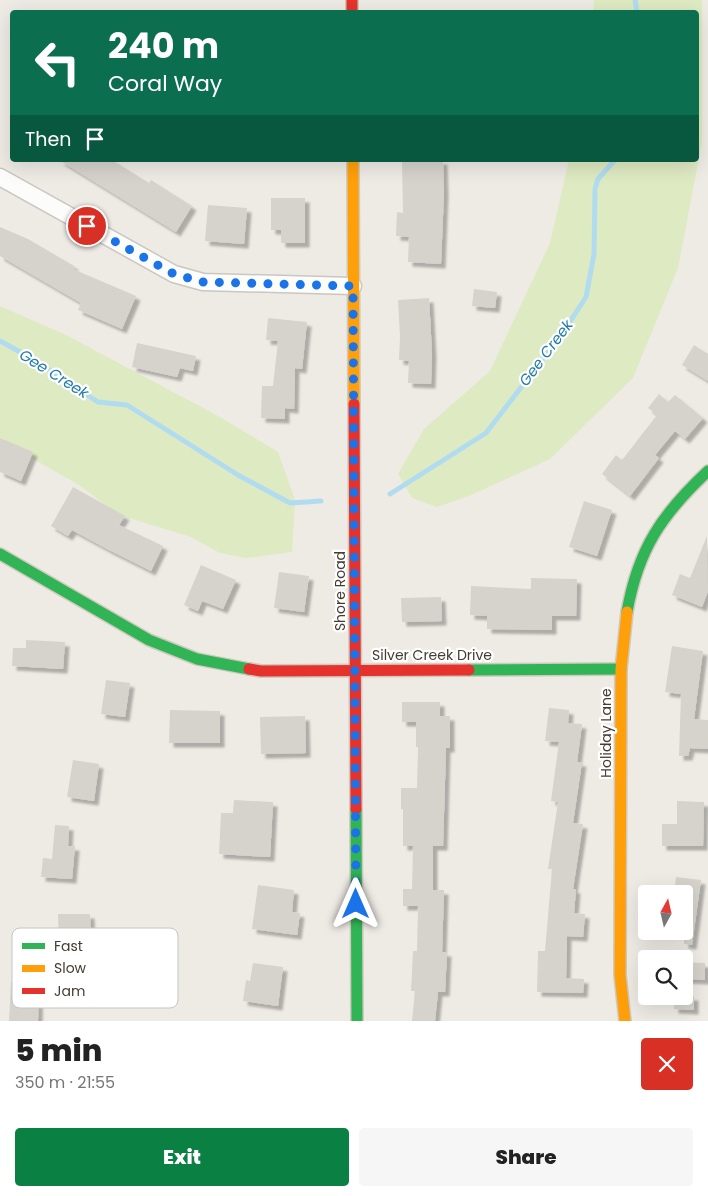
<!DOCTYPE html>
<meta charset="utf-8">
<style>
:root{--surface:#fff;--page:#f6f6f6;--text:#222;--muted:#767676;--accent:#0b8043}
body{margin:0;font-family:Poppins,sans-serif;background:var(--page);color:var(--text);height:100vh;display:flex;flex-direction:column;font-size:19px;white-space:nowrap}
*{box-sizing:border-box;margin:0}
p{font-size:16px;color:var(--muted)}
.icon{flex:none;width:28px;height:28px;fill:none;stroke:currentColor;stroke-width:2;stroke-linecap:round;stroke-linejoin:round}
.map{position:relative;height:1021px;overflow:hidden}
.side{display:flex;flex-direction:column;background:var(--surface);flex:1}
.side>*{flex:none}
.guide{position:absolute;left:10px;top:10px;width:689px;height:152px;border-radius:5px;box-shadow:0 5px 20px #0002;background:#0b6e4f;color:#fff;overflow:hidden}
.needle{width:32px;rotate:8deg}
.fabs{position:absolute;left:638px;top:885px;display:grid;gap:10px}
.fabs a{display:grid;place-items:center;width:55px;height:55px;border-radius:5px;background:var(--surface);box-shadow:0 5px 20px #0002;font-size:25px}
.pin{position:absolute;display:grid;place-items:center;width:42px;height:42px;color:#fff;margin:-21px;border:2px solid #fff;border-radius:50%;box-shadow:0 1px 5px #0007}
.me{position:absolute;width:55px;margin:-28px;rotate:0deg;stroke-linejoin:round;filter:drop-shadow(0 0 4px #0008)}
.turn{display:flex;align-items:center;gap:18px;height:105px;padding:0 15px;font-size:22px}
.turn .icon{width:65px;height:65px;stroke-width:2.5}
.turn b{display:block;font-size:35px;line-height:42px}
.then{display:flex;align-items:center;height:48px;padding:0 15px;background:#0003;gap:10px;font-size:19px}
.round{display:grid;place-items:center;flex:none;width:52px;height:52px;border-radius:5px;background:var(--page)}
.summary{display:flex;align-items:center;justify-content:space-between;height:85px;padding:0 15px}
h1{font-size:30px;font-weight:800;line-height:38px}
.cta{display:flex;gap:10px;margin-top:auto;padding:10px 15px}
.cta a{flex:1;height:58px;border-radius:5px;background:var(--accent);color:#fff;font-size:20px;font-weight:800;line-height:58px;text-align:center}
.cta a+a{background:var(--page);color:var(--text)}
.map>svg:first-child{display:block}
.green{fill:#deeac2}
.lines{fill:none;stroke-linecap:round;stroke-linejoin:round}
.stream{stroke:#b1dcf0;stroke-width:5}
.building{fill:#d6d2cc;filter:url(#shadow)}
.street-casing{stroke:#cac7c1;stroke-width:19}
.fast-casing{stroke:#cfcabd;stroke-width:14}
.slow-casing{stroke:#cfcabd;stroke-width:14}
.jam-casing{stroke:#cfcabd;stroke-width:14}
.street{stroke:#fcfcfb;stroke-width:16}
.fast{stroke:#30b455;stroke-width:11}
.slow{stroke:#ff9f0a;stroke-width:11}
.jam{stroke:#e5322d;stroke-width:11}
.route{stroke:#1a73e8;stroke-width:9;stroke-dasharray:0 16.2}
.labels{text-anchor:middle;stroke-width:4.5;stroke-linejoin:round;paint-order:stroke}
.street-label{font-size:14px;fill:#443c32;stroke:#fff}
.water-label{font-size:15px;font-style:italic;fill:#237cae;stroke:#fff}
.key{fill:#fff;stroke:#c7c4c2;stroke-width:1}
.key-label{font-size:14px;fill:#443c32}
</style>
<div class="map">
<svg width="708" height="1021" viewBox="0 0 708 1021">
<defs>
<filter id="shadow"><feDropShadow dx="4.5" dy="4.5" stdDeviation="1" flood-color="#0004"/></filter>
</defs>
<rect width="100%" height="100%" fill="#eeebe5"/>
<g class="green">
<polygon points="594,0 702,0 702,142 678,268 633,378 550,459 469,496 437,507 412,498 398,474 424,429 490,371 550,243 569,160 696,160 696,12 593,12"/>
<polygon points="0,306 66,335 220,417 278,452 295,500 292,552 246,558 220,553 191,537 119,515 79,485 0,440"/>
</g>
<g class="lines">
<g class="stream">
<polyline points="635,0 637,12"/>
<polyline points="0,341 31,358 98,402 127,405 238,475 290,503 321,501"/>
<polyline points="390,494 486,433 562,334 586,297 594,254 595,189 598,179 615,160"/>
</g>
</g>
<g class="building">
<polygon points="59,160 112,160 149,183 151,180 192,206 176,232"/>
<polygon points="402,160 443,160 444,192 441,264 408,262 409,237 396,236 397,212 403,213"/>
<polygon points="271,198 305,198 305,243 281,243 281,230 271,230"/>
<polygon points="208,205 247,208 244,244 205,241"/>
<polygon points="0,227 28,239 74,266 73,269 136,296 122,329 78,310 81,303 0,256"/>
<polygon points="474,289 497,292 495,308 472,306"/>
<polygon points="429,298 432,353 431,384 408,383 409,361 399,360 400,337 398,300"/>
<polygon points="268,318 307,322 302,369 295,368 294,409 285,408 285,419 261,418 262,386 273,386 278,341 266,340"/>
<polygon points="137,343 196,356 193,371 180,368 177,377 132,367"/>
<polygon points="694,345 708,354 708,381 682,365"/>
<polygon points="659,394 668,402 675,395 703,418 685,439 675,431 655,455 659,458 630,496 602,474 616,455 622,460 657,415 648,408"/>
<polygon points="0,438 33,452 21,481 0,472"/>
<polygon points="73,487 125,516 119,525 163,546 151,571 109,550 72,530 68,536 51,526"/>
<polygon points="584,501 612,510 597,556 569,547"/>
<polygon points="707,536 708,591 702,607 672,595 680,574 690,578"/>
<polygon points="201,565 236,580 223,609 202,601 198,611 184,605"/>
<polygon points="279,572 309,576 304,612 274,608"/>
<polygon points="531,578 577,579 576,616 552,616 552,630 487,629 487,616 470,615 471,586 531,589"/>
<polygon points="441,597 442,621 402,622 401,598"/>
<polygon points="26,640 65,642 63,669 12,666 13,648 26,648"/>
<polygon points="672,646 703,651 694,719 708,720 708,749 690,748 688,756 679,756 681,694 665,692"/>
<polygon points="106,680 130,683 125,717 101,714"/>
<polygon points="402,702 440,702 440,716 450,716 450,748 446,748 443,846 433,846 433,890 444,890 442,952 447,952 445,992 438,992 435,1021 412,1021 415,991 411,991 413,951 417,951 418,906 403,906 403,889 412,889 413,846 403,846 403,809 401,809 401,788 417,788 418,747 416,747 416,722 402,722"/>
<polygon points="549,708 569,710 568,723 582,724 577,762 582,762 573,823 583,824 573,889 576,889 574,913 585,914 583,937 567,936 566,978 584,979 583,993 537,992 538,951 545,951 552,869 548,869 558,802 551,801 559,742 545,741"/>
<polygon points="170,710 220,711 220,743 169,743"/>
<polygon points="305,716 306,753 261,754 260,717"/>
<polygon points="73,760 99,764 94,801 67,797"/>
<polygon points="234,800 273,802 270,857 219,854 221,813 233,813"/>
<polygon points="677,801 704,802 703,846 662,846 662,824 677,824"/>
<polygon points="55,825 69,826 68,846 75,846 72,879 41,877 43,858 52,859"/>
<polygon points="676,877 701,880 692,945 684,944 684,894 674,894"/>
<polygon points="258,885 294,890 292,912 300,913 297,935 252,929"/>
<polygon points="58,914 90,914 91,946 59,946"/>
<polygon points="684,962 705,963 705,980 684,979"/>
<polygon points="253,963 283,967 278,1006 243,1001 246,980 250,981"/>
<polygon points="11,982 39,983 38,1021 9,1021"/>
<polygon points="674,996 694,996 694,1010 674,1009"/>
</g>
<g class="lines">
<g class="street-casing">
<polyline id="street" points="0,177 174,274 203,282 353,286"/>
</g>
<g class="fast-casing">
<g id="fast">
<polyline points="0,554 149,640 197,659 249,669"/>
<path d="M627,612C638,549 662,514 708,471"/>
<polyline points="469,670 621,669"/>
<polyline points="356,809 357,1021"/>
</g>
</g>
<g class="slow-casing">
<g id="slow">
<polyline points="353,160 354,404"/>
<polyline points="625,1021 620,975 621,669 627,612"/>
</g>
</g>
<g class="jam-casing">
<g id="jam">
<polyline points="352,0 352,12"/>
<polyline points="354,404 356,809"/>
<polyline points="249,669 261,671 469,670"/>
</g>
</g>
<use href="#street" class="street"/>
<use href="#fast" class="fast"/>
<use href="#slow" class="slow"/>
<use href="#jam" class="jam"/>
</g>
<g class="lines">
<polyline class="route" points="87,226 174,274 203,282 353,286 356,904"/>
</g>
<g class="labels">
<g class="street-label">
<text transform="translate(340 591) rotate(-90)" y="5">Shore Road</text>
<text x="432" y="660">Silver Creek Drive</text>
<text transform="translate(606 733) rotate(-90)" y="5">Holiday Lane</text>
</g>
<g class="water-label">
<text transform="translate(546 353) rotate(-53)" y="5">Gee Creek</text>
<text transform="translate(54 374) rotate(32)" y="5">Gee Creek</text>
</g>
</g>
<rect x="12" y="928" width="166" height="80" rx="8" class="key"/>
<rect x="22" y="943" width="23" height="6" fill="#30b455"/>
<rect x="22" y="965" width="23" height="7" fill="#ff9f0a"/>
<rect x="22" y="988" width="23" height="6" fill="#e5322d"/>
<g class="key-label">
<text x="54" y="951">Fast</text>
<text x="54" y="973">Slow</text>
<text x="54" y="996">Jam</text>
</g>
</svg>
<div class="fabs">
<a><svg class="needle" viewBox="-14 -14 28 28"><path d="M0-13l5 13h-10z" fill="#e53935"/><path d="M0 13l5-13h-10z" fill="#767676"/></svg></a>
<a><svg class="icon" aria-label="search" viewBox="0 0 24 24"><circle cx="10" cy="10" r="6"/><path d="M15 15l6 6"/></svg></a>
</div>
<div class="pin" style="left:87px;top:226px;background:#d93025"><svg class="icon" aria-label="arrive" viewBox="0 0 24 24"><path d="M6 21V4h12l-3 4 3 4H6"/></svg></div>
<svg class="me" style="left:356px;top:904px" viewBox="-20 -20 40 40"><path d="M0-17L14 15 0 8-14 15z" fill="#1a73e8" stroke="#fff" stroke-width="4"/></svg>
<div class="guide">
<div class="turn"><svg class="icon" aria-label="left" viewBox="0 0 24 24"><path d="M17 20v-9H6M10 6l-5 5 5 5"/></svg><div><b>240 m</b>Coral Way</div></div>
<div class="then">Then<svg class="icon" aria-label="arrive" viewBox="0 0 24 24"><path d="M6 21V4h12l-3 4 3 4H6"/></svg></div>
</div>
</div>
<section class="side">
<div class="summary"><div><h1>5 min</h1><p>350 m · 21:55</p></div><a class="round" style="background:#d93025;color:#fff"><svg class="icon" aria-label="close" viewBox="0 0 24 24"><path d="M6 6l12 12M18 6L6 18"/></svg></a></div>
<div class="cta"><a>Exit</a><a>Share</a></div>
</section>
